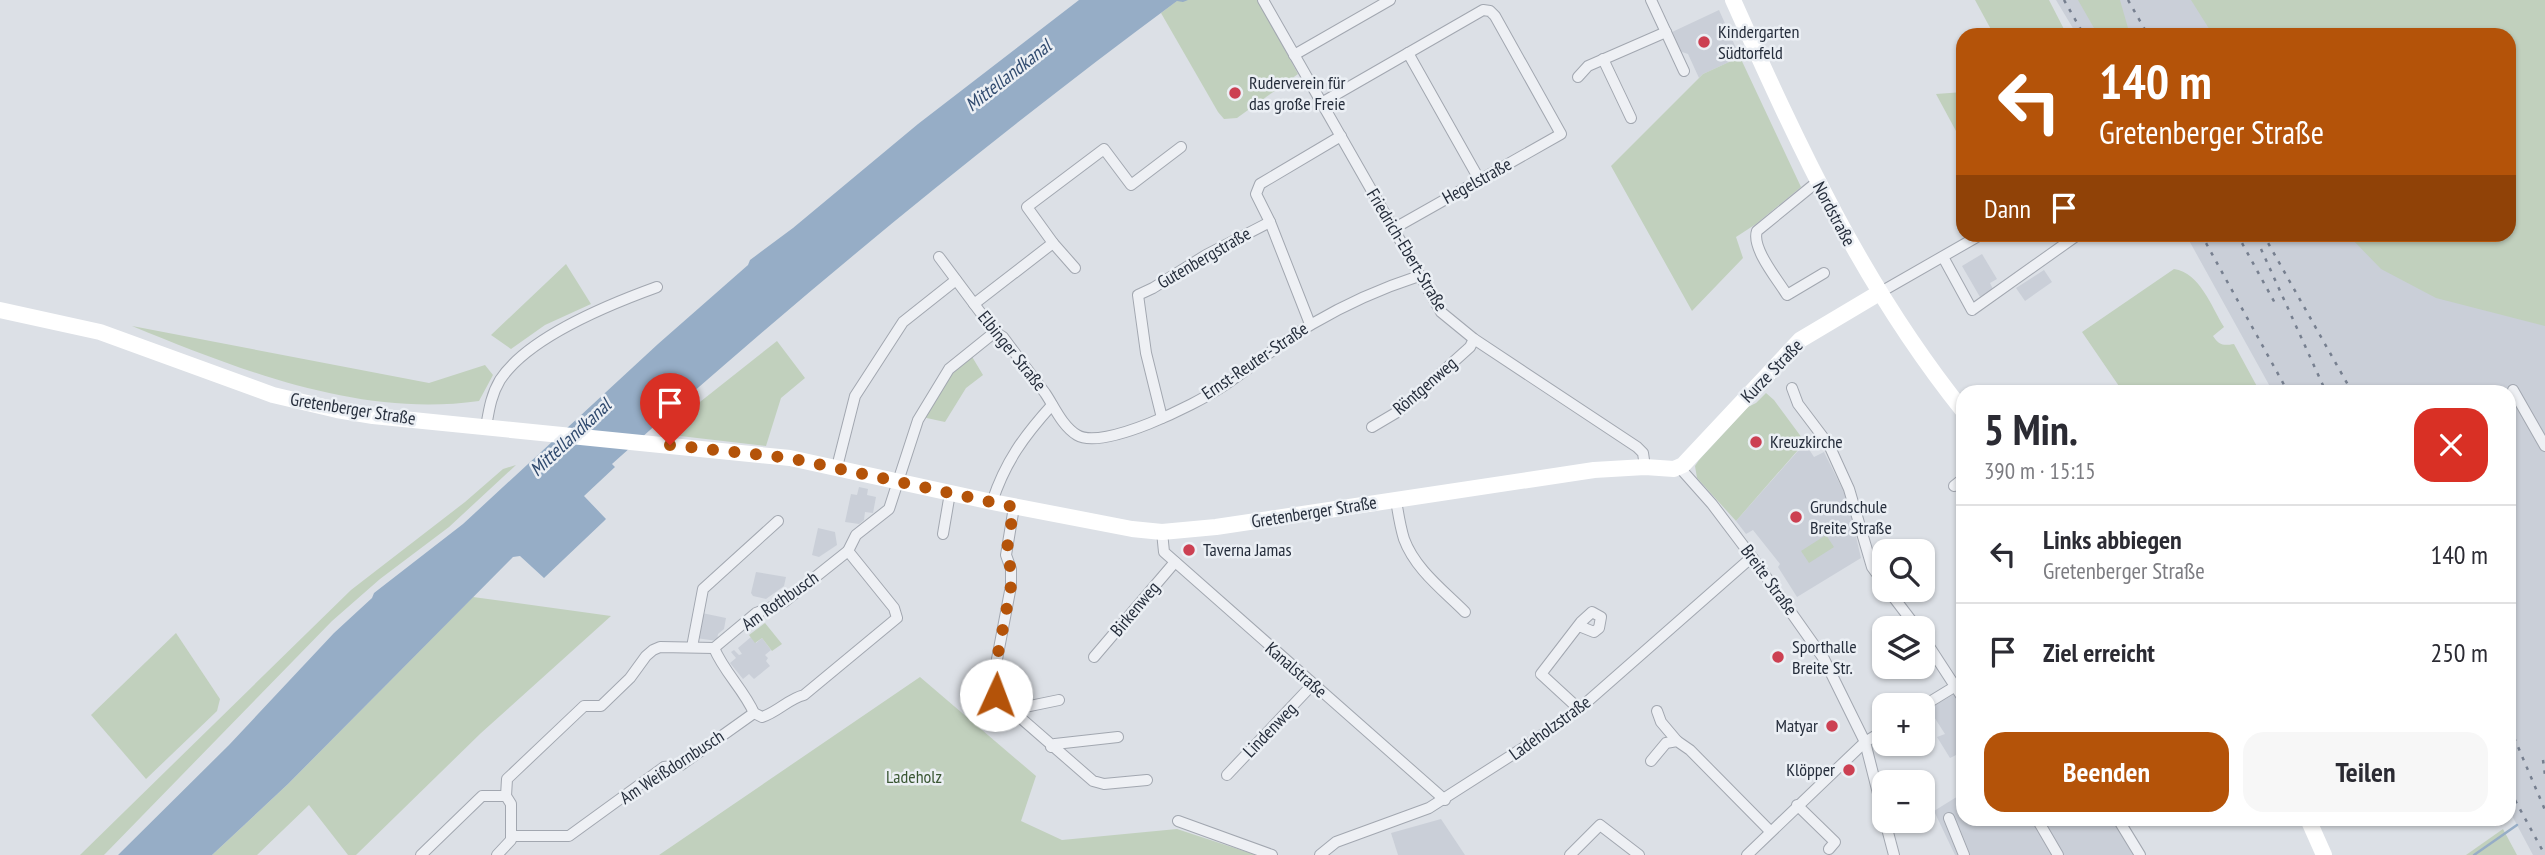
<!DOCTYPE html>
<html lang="de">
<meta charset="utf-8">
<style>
:root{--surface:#fff;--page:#f7f7f7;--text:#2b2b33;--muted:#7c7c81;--line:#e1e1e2;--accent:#b45309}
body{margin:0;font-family:"PT Sans Narrow",sans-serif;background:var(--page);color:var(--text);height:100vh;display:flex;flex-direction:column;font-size:26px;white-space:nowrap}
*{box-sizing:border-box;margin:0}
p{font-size:23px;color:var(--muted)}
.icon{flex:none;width:38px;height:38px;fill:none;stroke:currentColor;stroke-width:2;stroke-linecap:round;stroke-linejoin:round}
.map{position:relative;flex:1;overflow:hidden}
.drawer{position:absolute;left:1956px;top:385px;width:560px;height:441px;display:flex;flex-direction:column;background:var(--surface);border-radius:21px;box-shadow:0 2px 5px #0004}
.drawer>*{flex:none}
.top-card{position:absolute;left:1956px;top:28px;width:560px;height:214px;border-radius:21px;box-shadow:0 2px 5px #0004;background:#b45309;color:#fff;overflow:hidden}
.buttons{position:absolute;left:1872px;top:539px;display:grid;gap:14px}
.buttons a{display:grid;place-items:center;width:63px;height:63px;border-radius:14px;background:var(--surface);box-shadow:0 2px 5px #0004;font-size:35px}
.pin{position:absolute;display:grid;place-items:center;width:60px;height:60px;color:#fff;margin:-72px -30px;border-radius:50% 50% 50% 0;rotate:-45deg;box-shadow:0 0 7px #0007}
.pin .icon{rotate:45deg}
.me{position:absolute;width:77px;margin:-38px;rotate:2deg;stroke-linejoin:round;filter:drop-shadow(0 0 5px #0008)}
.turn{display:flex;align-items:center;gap:24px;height:147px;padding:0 28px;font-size:32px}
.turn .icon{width:91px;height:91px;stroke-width:2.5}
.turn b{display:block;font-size:49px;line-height:60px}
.then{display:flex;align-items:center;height:66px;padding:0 28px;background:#0003;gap:14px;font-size:26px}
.round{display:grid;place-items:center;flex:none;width:74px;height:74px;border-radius:21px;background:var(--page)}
.summary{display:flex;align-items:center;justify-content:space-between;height:119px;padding:0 28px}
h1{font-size:42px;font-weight:700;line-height:52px}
.primary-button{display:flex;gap:14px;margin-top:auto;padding:14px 28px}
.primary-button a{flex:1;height:80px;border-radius:21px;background:var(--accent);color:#fff;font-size:28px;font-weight:700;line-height:80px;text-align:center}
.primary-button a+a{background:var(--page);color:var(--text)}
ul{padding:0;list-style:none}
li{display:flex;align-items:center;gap:21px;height:98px;padding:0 28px;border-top:2px solid var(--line)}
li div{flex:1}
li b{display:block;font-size:26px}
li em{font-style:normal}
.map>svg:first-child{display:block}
.built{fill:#cacfd8}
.green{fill:#c1d0bd}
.water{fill:#96adc6}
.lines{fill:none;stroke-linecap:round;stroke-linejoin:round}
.stream{stroke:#96adc6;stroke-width:2.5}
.minor-casing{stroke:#a2a7b0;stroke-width:12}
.minor{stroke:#eef0f4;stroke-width:10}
.secondary{stroke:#fff;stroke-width:16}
.rail{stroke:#767f8f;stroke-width:2.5;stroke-dasharray:3.5 7;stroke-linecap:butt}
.route{stroke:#b45309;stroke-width:12;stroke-dasharray:0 21.6}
.poi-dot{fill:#cc4052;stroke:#ebeff4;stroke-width:2.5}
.labels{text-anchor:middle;stroke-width:5;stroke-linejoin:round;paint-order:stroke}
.poi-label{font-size:18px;fill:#262e3c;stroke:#ebeff4;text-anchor:start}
.street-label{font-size:18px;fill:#262e3c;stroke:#ebeff4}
.park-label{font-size:18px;fill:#3a5733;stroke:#ebeff4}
.water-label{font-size:19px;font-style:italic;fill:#314b6f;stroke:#ebeff4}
</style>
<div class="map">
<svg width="2545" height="855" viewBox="0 0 2545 855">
<rect width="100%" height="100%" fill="#dce0e6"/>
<g class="built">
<polygon points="2056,0 2545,0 2545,855 2533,855 2510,812 2510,392 2273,392 2186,235 2510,234 2510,35 2077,35"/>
<polygon points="1719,10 1740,57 1703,74 1699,78 1688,54 1679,51 1670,33"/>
<polygon points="1982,254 1997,279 1990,283 1993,289 1980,297 1962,266"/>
<polygon points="2044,270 2052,282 2025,301 2016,288"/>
<polygon points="1805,443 1814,457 1824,452 1847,498 1861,558 1797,597 1778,567 1780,564 1753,530 1746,534 1736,521"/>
<polygon points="859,487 868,489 867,495 876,497 873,513 865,512 864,520 859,524 845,522 851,494 857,495"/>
<polygon points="818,528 835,532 837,545 819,557 812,555"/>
<polygon points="756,572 786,577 784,586 766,599 753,596 751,593"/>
<polygon points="702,613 726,618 724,629 718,634 717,641 696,638"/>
<polygon points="751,637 756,643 762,638 771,650 765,655 768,658 766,661 770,666 754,679 749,674 743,679 730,663 736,658 731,652 734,650 739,655 742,654 738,648"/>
<polygon points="1963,689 1963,764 1958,754 1950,758 1937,737 1945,734 1929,709"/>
<polygon points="1963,793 1964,819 2118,819 2140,855 1955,855 1934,811"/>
<polygon points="1441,819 1465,855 1398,855 1391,833"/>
</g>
<g class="green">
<polygon points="1178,0 1258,0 1298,74 1237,118 1224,119 1218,112 1161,13"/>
<polygon points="1975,0 2049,0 2067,35 1994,35"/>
<polygon points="2078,0 2120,0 2130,35 2098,35"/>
<polygon points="2191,0 2545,0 2545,326 2436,298 2381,269 2348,235 2510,234 2510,35 2213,35"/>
<polygon points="1740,57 1801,187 1756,224 1736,237 1743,258 1692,311 1611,166 1703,74"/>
<polygon points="1963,92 1964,92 1963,144 1936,94"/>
<polygon points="566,264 591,304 545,325 511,349 491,335"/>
<path d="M2174,269C2200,273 2211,306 2224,327L2213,336C2219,345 2223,346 2234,344L2260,392H2123L2082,332Z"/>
<path d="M132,326L429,383L485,365L493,375L479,401C359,418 240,370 132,326Z"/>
<polygon points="777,341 805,378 781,398 766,446 680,436 674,432 662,432"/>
<polygon points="971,355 983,375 966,388 945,422 922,417 953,370"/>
<polygon points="1766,393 1774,400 1805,442 1736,521 1697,478 1695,466 1699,460 1748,407 1756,403"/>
<polygon points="516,465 449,527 380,579 332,621 104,855 80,855 351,590 465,502 503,469"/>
<polygon points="1826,535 1834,547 1809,563 1801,551"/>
<polygon points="473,597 611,616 481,733 356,855 348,855 309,805 257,855 212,855 288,784"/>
<polygon points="765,623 782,644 772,651 762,638 755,643 749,635"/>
<polygon points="176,633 220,699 217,711 146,779 91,715"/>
<polygon points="920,677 1036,776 1021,821 1062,840 1177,829 1256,855 659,855"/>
<polygon points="2503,829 2517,855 2466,855"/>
</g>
<path class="water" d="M1079,0H1188L1183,2L1177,1C981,146 794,301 612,464L615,467L584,496L606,519L603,522L544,578L520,556L513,557L288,784L212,855H118L229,745L334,633L372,598L374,593L463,524L658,344L748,265L750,260L793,228L918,124Z"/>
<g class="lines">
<polyline class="stream" points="2474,855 2517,825"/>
<g class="minor-casing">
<g id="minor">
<polyline points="1263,0 1441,312 1474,339 1637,447 1643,453 1645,467"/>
<polyline points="1651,0 1684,71"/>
<polyline points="1408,53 1479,179"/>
<polyline points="1294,55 1390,0"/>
<polyline points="1603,59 1631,118"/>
<polyline points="1578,77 1588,66 1666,32"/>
<polyline points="1323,102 1483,10 1490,11 1495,16 1561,134 1393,229"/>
<path d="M1817,182L1757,231C1751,248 1778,280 1787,295L1824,273"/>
<polyline points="1053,243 1075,268"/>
<path d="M939,257L995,332L1003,337C1017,356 1031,374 1045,393C1054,406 1062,426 1077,435C1103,451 1196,404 1220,388C1251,368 1280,343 1312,324C1346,304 1382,288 1419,276"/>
<polyline points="1943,257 1972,310 2079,234"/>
<polyline points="1879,293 1982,234"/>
<polyline points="974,304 1053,243 1027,207 1104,149 1131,185 1181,147"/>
<polyline points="1310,324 1270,222 1256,194 1260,184 1341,136"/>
<polyline points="1792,388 1798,404 1829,445 1849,489 1872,567 1885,585"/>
<polyline points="2513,390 2545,446"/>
<polyline points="1162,418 1146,353 1138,295 1153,288 1206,255 1270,222"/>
<path d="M486,427C489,410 491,395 500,380C528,337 610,304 657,287"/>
<polyline points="1372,427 1399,411 1470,347 1474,339"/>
<polyline points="837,467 855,396 903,322 956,280"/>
<polyline points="1680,468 1712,504 1752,557 1824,659 1865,742 1885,821"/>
<polyline points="1954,486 1964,478"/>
<path d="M1396,500C1398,513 1400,526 1404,539C1415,569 1443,590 1465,612"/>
<path d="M992,502C1005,462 1024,436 1052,405"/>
<polyline points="1014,507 1006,555 1011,569 1011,586 993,680 996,695 1000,700 1093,781 1104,784 1147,780"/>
<polyline points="1162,532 1164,552 1445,800"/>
<polyline points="943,534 950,493"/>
<polyline points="1888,590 1917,628"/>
<polyline points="1579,626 1594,632 1599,628 1601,617 1592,612 1581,622 1541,674 1579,709"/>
<polyline points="1923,637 1964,700"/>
<polyline points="692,647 703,589 778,521"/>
<path d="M714,648C724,672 744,690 754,713L762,717C778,712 788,699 804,695L897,618L894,608L848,551"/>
<polyline points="1094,657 1175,562"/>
<polyline points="1923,706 1964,681"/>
<polyline points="1011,710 1059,700"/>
<polyline points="1657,711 1661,722 1677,741"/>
<polyline points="1051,747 1055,744 1118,737"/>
<polyline points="1651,761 1666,743 1677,741 1690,750 1770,831"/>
<polyline points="1227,775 1313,684"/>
<polyline points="1797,805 1835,842 1829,849"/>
<polyline points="1949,818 1964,855"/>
<polyline points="2037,819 2058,855"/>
<polyline points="2118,819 2140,855"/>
<polyline points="1178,821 1272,855"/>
<polyline points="1885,821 1894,855"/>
<polyline points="511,836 569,836 664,767 681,765 754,713"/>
<polyline points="421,855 482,796 506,796"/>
<polyline points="497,855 511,840 511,804 506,796 507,779 584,706 601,706 630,678 646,656 653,650 660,647 714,648 756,613 784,602 848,551 856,535 889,509 918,420 949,369 995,332"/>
<polyline points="1320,855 1336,842 1429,808 1526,746 1579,709 1752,557"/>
<polyline points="1570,855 1600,825 1639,855"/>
<polyline points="1747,855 1865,742 1885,730"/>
</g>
</g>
<use href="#minor" class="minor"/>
<g class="secondary">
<path d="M1733,0C1799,147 1862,285 1964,412"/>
<polyline points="0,310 100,332 273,395 337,410 373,416 790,458 992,502 1132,529 1162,532 1216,527 1594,470 1645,467 1674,469 1683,465 1800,340 1879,293"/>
<polyline points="2308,819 2324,855"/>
</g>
<g class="rail">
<polyline points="2064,0 2084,35"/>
<polyline points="2128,0 2148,35"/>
<polyline points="2201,234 2288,392"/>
<polyline points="2237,234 2276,305"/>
<polyline points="2263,234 2352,392"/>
<polyline points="2261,249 2326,392"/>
<polyline points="2510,728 2545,810"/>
<polyline points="2543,760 2545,775"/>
<polyline points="2510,791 2545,855"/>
</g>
</g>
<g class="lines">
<polyline class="route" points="670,445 790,458 1014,507 1006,555 1011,569 1011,586 993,680 996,695"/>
</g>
<g class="poi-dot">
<circle cx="1704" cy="42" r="7"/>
<circle cx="1235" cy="93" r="7"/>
<circle cx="1756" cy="442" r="7"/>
<circle cx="1796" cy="517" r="7"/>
<circle cx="1189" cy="550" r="7"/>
<circle cx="1778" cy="657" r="7"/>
<circle cx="1832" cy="726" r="7"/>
<circle cx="1849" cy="770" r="7"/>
</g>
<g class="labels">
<g class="poi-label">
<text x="1718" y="38">Kindergarten<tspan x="1718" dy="21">Südtorfeld</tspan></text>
<text x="1249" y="89">Ruderverein für<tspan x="1249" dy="21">das große Freie</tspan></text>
<text x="1770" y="448">Kreuzkirche</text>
<text x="1810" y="513">Grundschule<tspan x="1810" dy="21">Breite Straße</tspan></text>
<text x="1203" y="556">Taverna Jamas</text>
<text x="1792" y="653">Sporthalle<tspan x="1792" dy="21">Breite Str.</tspan></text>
<text x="1818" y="732" text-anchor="end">Matyar</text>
<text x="1835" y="776" text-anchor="end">Klöpper</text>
</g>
<g class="street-label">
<text transform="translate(1477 181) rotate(-29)" y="6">Hegelstraße</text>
<text transform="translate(1834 214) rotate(62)" y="6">Nordstraße</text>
<text transform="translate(1407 250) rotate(59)" y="6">Friedrich-Ebert-Straße</text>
<text transform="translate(1204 258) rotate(-30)" y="6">Gutenbergstraße</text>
<text transform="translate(1012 351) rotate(51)" y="6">Elbinger Straße</text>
<text transform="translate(1255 361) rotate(-34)" y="6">Ernst-Reuter-Straße</text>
<text transform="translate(1772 371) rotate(-46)" y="6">Kurze Straße</text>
<text transform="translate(1425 386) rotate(-41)" y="6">Röntgenweg</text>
<text transform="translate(353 409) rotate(9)" y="6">Gretenberger Straße</text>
<text transform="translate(1314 512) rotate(-9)" y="6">Gretenberger Straße</text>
<text transform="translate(1769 580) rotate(54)" y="6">Breite Straße</text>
<text transform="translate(780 601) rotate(-35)" y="6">Am Rothbusch</text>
<text transform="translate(1135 609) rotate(-50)" y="6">Birkenweg</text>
<text transform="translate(1296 670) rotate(41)" y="6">Kanalstraße</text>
<text transform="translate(1550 728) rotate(-36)" y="6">Ladeholzstraße</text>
<text transform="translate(1270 730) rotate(-46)" y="6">Lindenweg</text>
<text transform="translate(672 767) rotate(-33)" y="6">Am Weißdornbusch</text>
</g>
<g class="park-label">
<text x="914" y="783">Ladeholz</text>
</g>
<g class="water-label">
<text transform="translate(1008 75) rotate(-38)" y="7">Mittellandkanal</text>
<text transform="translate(570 437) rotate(-43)" y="7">Mittellandkanal</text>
</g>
</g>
</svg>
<div class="buttons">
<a><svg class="icon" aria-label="search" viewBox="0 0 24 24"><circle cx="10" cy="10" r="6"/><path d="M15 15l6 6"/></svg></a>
<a><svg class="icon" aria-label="layers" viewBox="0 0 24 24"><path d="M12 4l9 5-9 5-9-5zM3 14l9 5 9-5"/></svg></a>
<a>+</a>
<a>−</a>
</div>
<div class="pin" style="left:670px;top:445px;background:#d93025"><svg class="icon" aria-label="arrive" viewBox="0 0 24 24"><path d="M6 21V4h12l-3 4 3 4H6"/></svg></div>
<svg class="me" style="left:996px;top:695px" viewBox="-20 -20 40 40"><circle r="19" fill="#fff"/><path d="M0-13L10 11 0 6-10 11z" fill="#b45309"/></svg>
<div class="top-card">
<div class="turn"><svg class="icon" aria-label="left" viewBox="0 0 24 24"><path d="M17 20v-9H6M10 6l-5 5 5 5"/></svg><div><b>140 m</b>Gretenberger Straße</div></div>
<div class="then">Dann<svg class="icon" aria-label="arrive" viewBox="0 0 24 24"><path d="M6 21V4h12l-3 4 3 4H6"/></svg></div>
</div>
<section class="drawer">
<div class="summary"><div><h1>5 Min.</h1><p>390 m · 15:15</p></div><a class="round" style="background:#d93025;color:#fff"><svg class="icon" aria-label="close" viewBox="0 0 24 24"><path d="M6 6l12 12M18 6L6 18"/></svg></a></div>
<ul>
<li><svg class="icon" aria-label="left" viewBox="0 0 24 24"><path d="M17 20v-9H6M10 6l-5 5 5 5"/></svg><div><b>Links abbiegen</b><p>Gretenberger Straße</p></div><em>140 m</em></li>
<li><svg class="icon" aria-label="arrive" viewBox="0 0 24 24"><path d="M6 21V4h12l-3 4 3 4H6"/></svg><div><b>Ziel erreicht</b></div><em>250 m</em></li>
</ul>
<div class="primary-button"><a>Beenden</a><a>Teilen</a></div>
</section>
</div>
